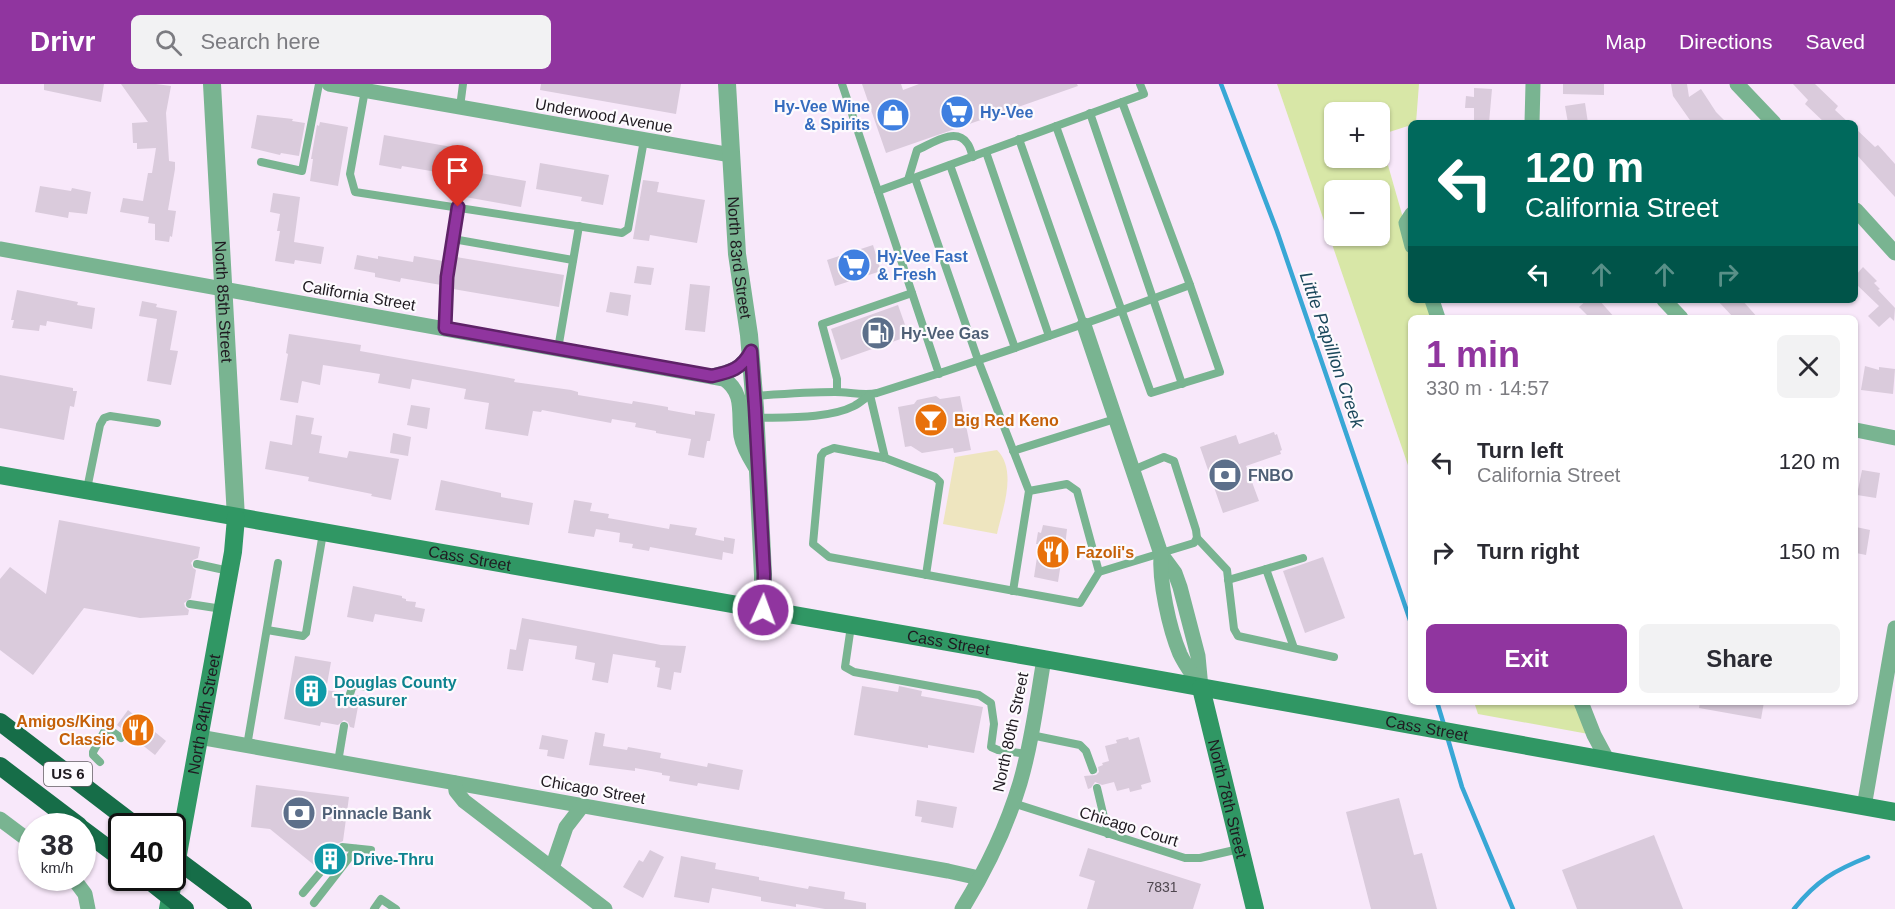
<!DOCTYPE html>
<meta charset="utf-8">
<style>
:root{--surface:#fff;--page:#f2f2f3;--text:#2b2b33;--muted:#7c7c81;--accent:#90359f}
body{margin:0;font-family:Helvetica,sans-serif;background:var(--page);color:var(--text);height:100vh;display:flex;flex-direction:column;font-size:22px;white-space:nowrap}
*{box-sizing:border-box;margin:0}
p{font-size:20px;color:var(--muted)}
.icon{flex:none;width:33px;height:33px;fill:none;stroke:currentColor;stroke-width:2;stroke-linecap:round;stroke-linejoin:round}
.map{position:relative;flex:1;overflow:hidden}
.panel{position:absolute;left:1408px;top:231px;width:450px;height:390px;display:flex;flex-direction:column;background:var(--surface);border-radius:9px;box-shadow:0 2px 4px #0004}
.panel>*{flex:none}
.banner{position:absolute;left:1408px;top:36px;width:450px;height:183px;border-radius:9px;box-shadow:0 2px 4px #0004;background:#00695c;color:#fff;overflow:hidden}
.buttons{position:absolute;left:1324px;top:18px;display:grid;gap:12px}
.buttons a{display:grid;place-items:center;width:66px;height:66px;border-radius:9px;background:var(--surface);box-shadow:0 2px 4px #0004;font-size:30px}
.speed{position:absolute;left:18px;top:729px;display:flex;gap:12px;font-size:30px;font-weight:700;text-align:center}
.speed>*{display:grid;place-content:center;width:78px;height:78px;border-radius:50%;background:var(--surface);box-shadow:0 2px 4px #0004;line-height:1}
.speed small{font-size:15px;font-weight:400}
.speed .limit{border:3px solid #111;border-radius:9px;background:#fff;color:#111}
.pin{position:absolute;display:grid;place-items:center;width:51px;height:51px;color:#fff;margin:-62px -26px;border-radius:50% 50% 50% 0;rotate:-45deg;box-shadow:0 0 6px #0007}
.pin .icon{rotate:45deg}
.me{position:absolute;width:66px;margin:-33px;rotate:2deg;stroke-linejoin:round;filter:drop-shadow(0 0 4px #0008)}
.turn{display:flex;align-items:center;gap:21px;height:126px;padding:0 18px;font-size:27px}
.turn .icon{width:78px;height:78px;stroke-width:2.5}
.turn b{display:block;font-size:42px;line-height:51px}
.lanes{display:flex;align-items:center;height:57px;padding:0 18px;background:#0003;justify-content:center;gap:30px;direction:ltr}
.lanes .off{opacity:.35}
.round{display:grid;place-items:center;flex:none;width:63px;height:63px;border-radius:9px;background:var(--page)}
.headline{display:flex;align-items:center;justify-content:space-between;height:102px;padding:0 18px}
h1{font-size:36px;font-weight:700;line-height:45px;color:var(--accent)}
.action{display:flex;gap:12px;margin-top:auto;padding:12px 18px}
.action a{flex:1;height:69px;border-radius:9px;background:var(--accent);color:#fff;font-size:24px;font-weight:700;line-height:69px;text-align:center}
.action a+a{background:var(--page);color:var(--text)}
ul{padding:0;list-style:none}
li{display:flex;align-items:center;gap:18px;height:90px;padding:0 18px}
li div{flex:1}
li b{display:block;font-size:22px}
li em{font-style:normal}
header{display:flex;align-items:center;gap:36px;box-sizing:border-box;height:84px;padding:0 30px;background:var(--accent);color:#fff}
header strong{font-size:28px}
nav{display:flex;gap:33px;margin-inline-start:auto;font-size:21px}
.search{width:420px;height:54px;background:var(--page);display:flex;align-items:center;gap:15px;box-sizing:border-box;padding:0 21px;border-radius:9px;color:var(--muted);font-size:22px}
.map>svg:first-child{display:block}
.green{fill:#d8e7a7;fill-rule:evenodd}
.sand{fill:#eee5bf}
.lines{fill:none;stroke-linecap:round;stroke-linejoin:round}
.stream{stroke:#38a7d5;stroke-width:4.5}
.building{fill:#dacbdc}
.service{stroke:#79b491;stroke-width:8}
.minor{stroke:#79b491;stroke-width:15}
.tertiary{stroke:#79b491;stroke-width:18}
.secondary{stroke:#309764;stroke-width:18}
.trunk{stroke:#166d48;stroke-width:18}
.route-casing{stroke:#5e2267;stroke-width:15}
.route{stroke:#90359f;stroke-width:10}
.labels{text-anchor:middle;stroke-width:4.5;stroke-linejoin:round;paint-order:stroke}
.number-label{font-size:14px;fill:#4e464f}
.shield{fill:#fdfafe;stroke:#625d63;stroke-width:1.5}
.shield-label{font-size:15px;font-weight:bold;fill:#1f1a20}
.shop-label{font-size:16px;font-weight:bold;fill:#366cbe;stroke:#fdfafe;text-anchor:start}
.street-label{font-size:16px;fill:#1f1a20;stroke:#fdfafe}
.service-label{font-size:16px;font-weight:bold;fill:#4e5e75;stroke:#fdfafe;text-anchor:start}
.food-label{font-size:16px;font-weight:bold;fill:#c56008;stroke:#fdfafe;text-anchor:start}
.culture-label{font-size:16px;font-weight:bold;fill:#0d838f;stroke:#fdfafe;text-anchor:start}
.water-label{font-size:18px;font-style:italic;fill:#1b485c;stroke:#fdfafe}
</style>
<header>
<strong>Drivr</strong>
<div class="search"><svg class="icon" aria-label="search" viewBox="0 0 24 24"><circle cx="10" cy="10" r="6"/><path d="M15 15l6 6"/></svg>Search here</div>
<nav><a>Map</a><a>Directions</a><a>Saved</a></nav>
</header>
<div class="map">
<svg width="1895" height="825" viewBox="0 0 1895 825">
<rect width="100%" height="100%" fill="#f8e8fa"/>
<g class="green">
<path d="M1277,0H1419L1416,39H1412L1411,41L1380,51V28H1335V74H1380V53L1411,162L1412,216H1432L1438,234H1412L1411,390ZM1335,106H1380V152H1335Z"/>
<polygon points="1474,618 1581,618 1594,651 1478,630"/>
</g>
<path class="sand" d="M997,366C1018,387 1002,426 997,450L943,440L955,373Z"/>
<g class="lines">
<g class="stream">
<polyline points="1221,0 1277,147 1412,542"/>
<polyline points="1437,618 1444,641"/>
<polyline points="1447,652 1462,703 1513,825"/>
<path d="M1794,825C1816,797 1835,786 1868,773"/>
</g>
</g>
<g class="building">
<polygon points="44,0 104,0 101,18 44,6"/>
<polygon points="121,0 156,0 171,2 166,29 169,77 175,78 175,85 168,126 176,127 172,153 170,152 169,158 155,156 155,140 148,139 149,133 120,128 123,114 143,117 148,89 152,89 156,64 137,65 137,59 133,59 132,39 148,38"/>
<polygon points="541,0 681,0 676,30 540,6"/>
<polygon points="862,0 901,0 903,6 919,0 1077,0 1078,2 886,69"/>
<polygon points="1563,0 1604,0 1604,11 1563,10"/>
<polygon points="1671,0 1687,0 1689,13 1701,5 1716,28 1727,39 1692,39 1673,12"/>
<polygon points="1793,0 1815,0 1838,22 1835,26 1849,39 1825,39 1805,20 1808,16"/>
<polygon points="1474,4 1492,5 1489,39 1474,39 1474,24 1465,24 1466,12 1474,13"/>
<polygon points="1585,19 1588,39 1568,39 1565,22"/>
<polygon points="257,31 293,35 292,37 305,39 299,72 281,69 280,71 251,64"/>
<polygon points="320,38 348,43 338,102 310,97 313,75 311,75 317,41 319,42"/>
<polygon points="1856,45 1875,63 1878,61 1895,80 1895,113 1856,70"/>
<polygon points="384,51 452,63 448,90 402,82 401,85 379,81"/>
<polygon points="540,79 609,91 603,121 581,117 582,113 536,105"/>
<polygon points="458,85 526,97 521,123 454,111"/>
<polygon points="643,96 659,98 657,108 705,116 697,159 650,151 649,157 633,155"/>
<polygon points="40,102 71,107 72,104 91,108 87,130 69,128 68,134 35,128"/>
<polygon points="273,109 300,113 294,158 324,163 321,180 295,176 294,180 275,177 280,147 277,147 280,130 270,128"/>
<polygon points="873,161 881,187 835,202 827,176"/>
<polygon points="357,171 378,175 378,172 413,178 414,172 443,177 441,201 401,194 400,198 375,193 375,189 354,185"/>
<polygon points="456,173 564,191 559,223 453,205"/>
<polygon points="637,182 654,184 651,201 634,199"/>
<polygon points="1863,183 1877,197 1874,199 1880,205 1878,206 1895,224 1894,237 1890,233 1879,243 1868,232 1879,222 1856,200 1856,191"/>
<polygon points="690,200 710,202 705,248 685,246"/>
<polygon points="17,206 78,218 77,221 95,224 92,245 47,237 46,242 40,241 39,247 12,244 14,236 11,236"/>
<polygon points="610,208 631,211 628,232 606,228"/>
<polygon points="1587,216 1599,216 1615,234 1590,234 1579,223"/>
<polygon points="1717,216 1742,216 1758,234 1734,234"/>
<polygon points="142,217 157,220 156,223 177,227 170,266 178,267 171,301 147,297 157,235 139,232"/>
<polygon points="898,221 909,252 841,276 831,245"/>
<polygon points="289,250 361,261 360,267 515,295 514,298 571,306 578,308 578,311 632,320 633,317 668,323 668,326 695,331 695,327 715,330 710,357 707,357 704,374 688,371 691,355 656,349 656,347 635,343 636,339 612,335 611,339 542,326 541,328 533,327 528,352 485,345 489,319 464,315 466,305 412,295 410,305 378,299 380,290 323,281 320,301 302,297 298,319 280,316 288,270 286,269"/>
<polygon points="1865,282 1879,286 1879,283 1895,285 1893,310 1861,306"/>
<polygon points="0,291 73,304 73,307 77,307 74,323 70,322 64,356 0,344"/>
<polygon points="936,312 940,315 960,312 971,366 954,369 953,364 922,369 911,362 905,363 898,323 914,320 917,316"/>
<polygon points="411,321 430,324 427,345 407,341"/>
<polygon points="296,331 314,334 311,350 322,352 319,369 347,374 349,367 399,375 391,416 371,412 372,410 308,397 309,393 265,385 270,357 292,361"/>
<polygon points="1274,348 1275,351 1277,350 1282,366 1280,367 1281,370 1246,382 1259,417 1223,429 1200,363 1236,351 1239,360"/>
<polygon points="393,349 411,353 408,372 390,369"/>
<polygon points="1862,386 1880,389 1876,414 1857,411"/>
<polygon points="441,396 501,409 501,413 533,419 529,441 435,426"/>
<polygon points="574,416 592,419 590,427 609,430 608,434 669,445 670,440 697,444 695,451 724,457 724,453 735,455 733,470 723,468 722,476 650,463 649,467 632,464 633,460 619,458 620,449 596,445 594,453 568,449"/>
<polygon points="59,436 200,463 198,474 193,476 191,479 193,484 196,486 191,514 184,519 185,523 189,526 188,531 140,534 84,524 33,591 0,566 0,495 10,483 46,510"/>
<polygon points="1043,441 1067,445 1064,472 1062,472 1058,498 1034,493 1039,460 1036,460 1038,448 1041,449"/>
<polygon points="1856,443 1870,446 1866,471 1856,469"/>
<polygon points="1323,473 1345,534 1305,549 1283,487"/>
<polygon points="353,502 402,512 402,514 406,515 406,517 416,518 415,523 425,525 422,538 375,530 373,538 347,533"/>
<polygon points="522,534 661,561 686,562 681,589 674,588 671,606 657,603 660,584 655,583 656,577 613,570 608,599 592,596 595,579 575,575 577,562 529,555 523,587 507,585 510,565 516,566"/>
<polygon points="295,572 331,578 326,606 344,609 345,614 349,616 353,615 356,611 360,612 354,644 350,643 348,638 344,636 338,641 321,638 320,642 284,635"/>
<polygon points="862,602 898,608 899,602 922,607 921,612 983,623 974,669 928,661 928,664 854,651"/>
<polygon points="1700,618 1764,618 1761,635 1699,624"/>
<polygon points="128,626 166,657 155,671 117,641"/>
<polygon points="595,648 605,650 603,662 627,666 628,663 661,669 660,674 707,683 708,679 743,686 739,706 698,699 697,702 669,697 670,692 662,691 662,689 635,684 635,687 589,681"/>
<polygon points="542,651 568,656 564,675 547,672 548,666 539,665"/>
<polygon points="1128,653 1129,656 1139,653 1151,698 1141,701 1142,705 1130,708 1129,704 1117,707 1114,698 1102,701 1095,698 1091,704 1088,705 1084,692 1096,691 1099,688 1098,683 1103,681 1102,679 1109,677 1105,662 1117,659 1116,656"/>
<polygon points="256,701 349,713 343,757 333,762 330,767 334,773 343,772 330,789 327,779 323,778 319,780 316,778 314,781 270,745 251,743"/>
<polygon points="1399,714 1414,771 1422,769 1437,825 1371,825 1346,728"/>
<polygon points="917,716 957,723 953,744 921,738 922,733 915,732"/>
<polygon points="1654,751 1683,825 1577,825 1562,786"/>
<polygon points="1088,764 1201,800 1193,825 1087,825 1095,797 1079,792"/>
<polygon points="650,766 664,773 643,814 623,803 639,776 643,778"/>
<polygon points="681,772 716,779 715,785 759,793 759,796 808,805 809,802 845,808 844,815 866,819 866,825 825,825 796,820 796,823 761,817 761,813 712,804 709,819 674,813"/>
</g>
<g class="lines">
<g class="service">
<polyline points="842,0 878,107"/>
<polyline points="365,6 350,90 355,108 622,149 628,145 644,56"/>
<polyline points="1122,18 1144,10 1140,0"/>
<polyline points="460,23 463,0"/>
<polyline points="1090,29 1182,300"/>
<polyline points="1056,42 1151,309 1220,288 1190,201"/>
<polyline points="1019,55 1084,241"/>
<polyline points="986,68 1049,252"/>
<polyline points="261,78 302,87 319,0"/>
<polyline points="950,81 1015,264"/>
<polyline points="915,94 978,276 1029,407 1013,507"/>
<path d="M908,96L917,66C930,61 955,42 967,59C970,62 971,68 973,73"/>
<polyline points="453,155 573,176"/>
<polyline points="445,245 447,193 458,123"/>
<polyline points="558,265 579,142"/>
<polyline points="837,308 837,295 822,240 912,209"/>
<polyline points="870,311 885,374"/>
<path d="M754,312C781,310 808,308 835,308C849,308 864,312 877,309C983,276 1087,240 1190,201L1122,18L878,107L939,290"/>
<path d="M756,334C784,333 829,335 854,322C860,319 865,314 870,311"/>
<polyline points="1013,367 1115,335"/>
<polyline points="87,405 100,341 104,334 110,332 157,339"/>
<polyline points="1197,454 1227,486 1234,545 1238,552 1334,573"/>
<polyline points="197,480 229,487"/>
<polyline points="1266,485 1303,474"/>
<polyline points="1099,488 1194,459 1197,454 1196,446 1174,377 1164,373 1133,386"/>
<polyline points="926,491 940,398 935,393 885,374 834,364 824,368 821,372 813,460 829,473 1080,519 1099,488 1077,407 1067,400 1029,407"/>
<polyline points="1228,496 1266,485 1294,564"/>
<polyline points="190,520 222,525"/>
<polyline points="851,542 845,583 854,588 979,611 991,619 994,640 991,663 998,666 1027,670"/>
<polyline points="267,546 303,552 306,549 323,449"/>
<polyline points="350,610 353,601 369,603"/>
<polyline points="1031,651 1080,661 1086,667 1093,686"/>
<polyline points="247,662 278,479"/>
<polyline points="100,678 93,671 93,668 104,648 110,646 121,654"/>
<polyline points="338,678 344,642"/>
<polyline points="1097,704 1108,750"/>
<polyline points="1013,719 1185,774 1200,774 1239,765"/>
<polyline points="336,767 342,763 371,766"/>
<polyline points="303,809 324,784"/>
<polyline points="314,819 356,765"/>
<polyline points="374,825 381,815 396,825"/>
</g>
<g class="minor">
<polyline points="329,0 731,71"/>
<polyline points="1737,0 1774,39"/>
<polyline points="1532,39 1533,0"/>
<polyline points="1856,126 1895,169"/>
<polyline points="1412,130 1406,139 1412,162"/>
<path d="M0,165L724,295C745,309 738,330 741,352C743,364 751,376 757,386"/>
<polyline points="1432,216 1438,234"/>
<polyline points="1664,216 1681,234"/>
<polyline points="1084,241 1161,470 1175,489 1180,503 1198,572 1201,604"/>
<path d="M712,292C730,288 742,285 751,267"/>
<polyline points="1856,346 1895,354"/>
<path d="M1161,470C1159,497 1169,544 1180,570C1185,581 1193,591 1200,602"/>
<polyline points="1581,618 1594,651 1608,677"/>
<polyline points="199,653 948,787 979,794"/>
<polyline points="455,699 456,707 464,717 605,825"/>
<polyline points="1864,723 1895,544"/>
<polyline points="0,735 32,759"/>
<polyline points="552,784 566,743 583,721"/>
<polyline points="73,794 85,810 88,825"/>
<path d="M962,825C986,786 1007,742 1020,699C1032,658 1037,616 1044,575"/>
</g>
<g class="tertiary">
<path id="s1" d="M212,0L236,434"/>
<path id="s2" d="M727,0L737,170L749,251L755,324L763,491V526"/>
</g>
<g class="secondary">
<path id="s3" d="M0,391L1044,575L1895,728"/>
<path id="s4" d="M1201,604L1255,825"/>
<path id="s5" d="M168,825L233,468L236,434"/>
</g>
<g class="trunk">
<polyline points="0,638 136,742"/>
<polyline points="0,682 79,742"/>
<polyline points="82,745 122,775"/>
<polyline points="172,772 243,825"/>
<polyline points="146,794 185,825"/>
</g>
</g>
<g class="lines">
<g class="route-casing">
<path id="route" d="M458,123L447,193L445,244L712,292C730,288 742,285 751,267L755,324L764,490L763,526"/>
</g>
<use href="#route" class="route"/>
</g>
<defs>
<g id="supermarket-disc" transform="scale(1.725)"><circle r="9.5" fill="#3f7fe0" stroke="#fdfafe"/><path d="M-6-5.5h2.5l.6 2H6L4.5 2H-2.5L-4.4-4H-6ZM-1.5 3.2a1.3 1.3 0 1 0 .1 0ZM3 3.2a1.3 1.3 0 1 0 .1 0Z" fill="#fff"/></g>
<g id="shop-disc" transform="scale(1.725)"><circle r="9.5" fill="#3f7fe0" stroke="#fdfafe"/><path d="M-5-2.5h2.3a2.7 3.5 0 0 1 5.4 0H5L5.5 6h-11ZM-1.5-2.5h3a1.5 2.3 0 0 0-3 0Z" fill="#fff"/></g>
<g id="fuel-disc" transform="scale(1.725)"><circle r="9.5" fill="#5c6f8a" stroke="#fdfafe"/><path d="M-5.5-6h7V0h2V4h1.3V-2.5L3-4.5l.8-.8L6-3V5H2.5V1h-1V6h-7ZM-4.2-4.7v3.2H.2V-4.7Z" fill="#fff"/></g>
<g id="bar-disc" transform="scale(1.725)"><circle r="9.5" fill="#e8710a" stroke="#fdfafe"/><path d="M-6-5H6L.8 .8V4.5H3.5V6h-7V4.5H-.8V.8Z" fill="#fff"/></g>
<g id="bank-disc" transform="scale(1.725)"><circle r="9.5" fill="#5c6f8a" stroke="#fdfafe"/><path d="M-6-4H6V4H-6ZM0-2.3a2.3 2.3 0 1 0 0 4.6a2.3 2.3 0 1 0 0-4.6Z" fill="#fff"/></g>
<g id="restaurant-disc" transform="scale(1.725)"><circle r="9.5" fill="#e8710a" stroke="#fdfafe"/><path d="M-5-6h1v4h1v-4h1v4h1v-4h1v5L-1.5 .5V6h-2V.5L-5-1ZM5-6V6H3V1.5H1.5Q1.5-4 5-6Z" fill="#fff"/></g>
<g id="building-disc" transform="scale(1.725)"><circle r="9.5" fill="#0f9aa8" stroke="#fdfafe"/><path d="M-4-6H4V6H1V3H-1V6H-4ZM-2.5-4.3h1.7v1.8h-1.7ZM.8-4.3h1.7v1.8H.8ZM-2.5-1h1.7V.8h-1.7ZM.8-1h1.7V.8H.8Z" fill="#fff"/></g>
</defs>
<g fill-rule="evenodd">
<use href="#supermarket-disc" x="957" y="28"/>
<use href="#shop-disc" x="893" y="31"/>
<use href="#supermarket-disc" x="854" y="181"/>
<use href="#fuel-disc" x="878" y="249"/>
<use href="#bar-disc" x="931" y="336"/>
<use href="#bank-disc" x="1225" y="391"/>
<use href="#restaurant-disc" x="1053" y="468"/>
<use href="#building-disc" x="311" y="607"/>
<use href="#restaurant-disc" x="138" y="646"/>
<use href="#bank-disc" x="299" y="729"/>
<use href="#building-disc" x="330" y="775"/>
</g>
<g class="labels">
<g class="number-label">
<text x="1162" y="808">7831</text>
</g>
<rect class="shield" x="44" y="678" width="48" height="24" rx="4.5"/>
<g class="shield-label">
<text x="68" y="695">US 6</text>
</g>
<g class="shop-label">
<text x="870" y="28" text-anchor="end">Hy-Vee Wine<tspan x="870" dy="18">&amp; Spirits</tspan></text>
<text x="980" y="34">Hy-Vee</text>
<text x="877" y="178">Hy-Vee Fast<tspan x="877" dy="18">&amp; Fresh</tspan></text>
</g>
<g class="street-label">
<text transform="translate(604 31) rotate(10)" y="6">Underwood Avenue</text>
<text dy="6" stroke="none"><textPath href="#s2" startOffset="174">North 83rd Street</textPath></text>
<text transform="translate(359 211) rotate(10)" y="6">California Street</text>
<text dy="6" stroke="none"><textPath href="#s1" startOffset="218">North 85th Street</textPath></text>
<text dy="6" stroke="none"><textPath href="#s3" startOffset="477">Cass Street</textPath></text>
<text dy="6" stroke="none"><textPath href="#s3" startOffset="963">Cass Street</textPath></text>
<text dy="6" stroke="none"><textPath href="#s5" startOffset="198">North 84th Street</textPath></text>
<text dy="6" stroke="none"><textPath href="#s3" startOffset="1449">Cass Street</textPath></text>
<text transform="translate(1010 648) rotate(-78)" y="6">North 80th Street</text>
<text transform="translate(593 705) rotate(10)" y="6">Chicago Street</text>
<text dy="6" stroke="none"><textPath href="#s4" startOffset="114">North 78th Street</textPath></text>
<text transform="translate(1129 742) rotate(17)" y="6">Chicago Court</text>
</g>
<g class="service-label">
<text x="901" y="255">Hy-Vee Gas</text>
<text x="1248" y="397">FNBO</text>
<text x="322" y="735">Pinnacle Bank</text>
</g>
<g class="food-label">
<text x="954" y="342">Big Red Keno</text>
<text x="1076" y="474">Fazoli's</text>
<text x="115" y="643" text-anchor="end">Amigos/King<tspan x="115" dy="18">Classic</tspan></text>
</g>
<g class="culture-label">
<text x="334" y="604">Douglas County<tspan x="334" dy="18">Treasurer</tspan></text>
<text x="353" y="781">Drive-Thru</text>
</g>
<g class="water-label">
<text transform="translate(1332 266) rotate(71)" y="6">Little Papillion Creek</text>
</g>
</g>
</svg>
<div class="buttons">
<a>+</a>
<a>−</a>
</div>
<div class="speed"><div>38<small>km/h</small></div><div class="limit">40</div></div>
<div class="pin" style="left:458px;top:123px;background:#d93025"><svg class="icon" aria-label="arrive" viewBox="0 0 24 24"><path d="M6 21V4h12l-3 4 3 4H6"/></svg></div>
<svg class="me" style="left:763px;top:526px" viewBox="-20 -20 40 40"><circle r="17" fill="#90359f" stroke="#fff" stroke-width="3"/><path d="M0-11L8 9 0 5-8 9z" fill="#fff"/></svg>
<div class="banner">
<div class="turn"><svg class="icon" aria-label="left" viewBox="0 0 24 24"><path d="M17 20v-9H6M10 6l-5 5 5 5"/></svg><div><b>120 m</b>California Street</div></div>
<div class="lanes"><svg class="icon" aria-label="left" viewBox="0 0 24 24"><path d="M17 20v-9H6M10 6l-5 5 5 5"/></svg><svg class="icon off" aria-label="ahead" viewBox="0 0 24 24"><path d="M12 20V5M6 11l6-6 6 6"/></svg><svg class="icon off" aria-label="ahead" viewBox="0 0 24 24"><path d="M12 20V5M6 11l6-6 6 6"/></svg><svg class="icon off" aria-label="right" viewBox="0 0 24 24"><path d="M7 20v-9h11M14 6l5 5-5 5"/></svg></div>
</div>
<section class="panel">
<div class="headline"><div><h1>1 min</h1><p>330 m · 14:57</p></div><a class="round"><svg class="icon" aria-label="close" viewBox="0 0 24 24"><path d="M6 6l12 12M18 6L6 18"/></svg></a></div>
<ul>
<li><svg class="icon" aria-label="left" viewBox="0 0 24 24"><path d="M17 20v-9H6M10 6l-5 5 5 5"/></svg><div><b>Turn left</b><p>California Street</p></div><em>120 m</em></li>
<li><svg class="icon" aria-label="right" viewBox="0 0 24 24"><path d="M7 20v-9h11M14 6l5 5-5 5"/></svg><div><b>Turn right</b></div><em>150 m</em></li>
</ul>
<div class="action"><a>Exit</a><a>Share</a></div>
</section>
</div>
